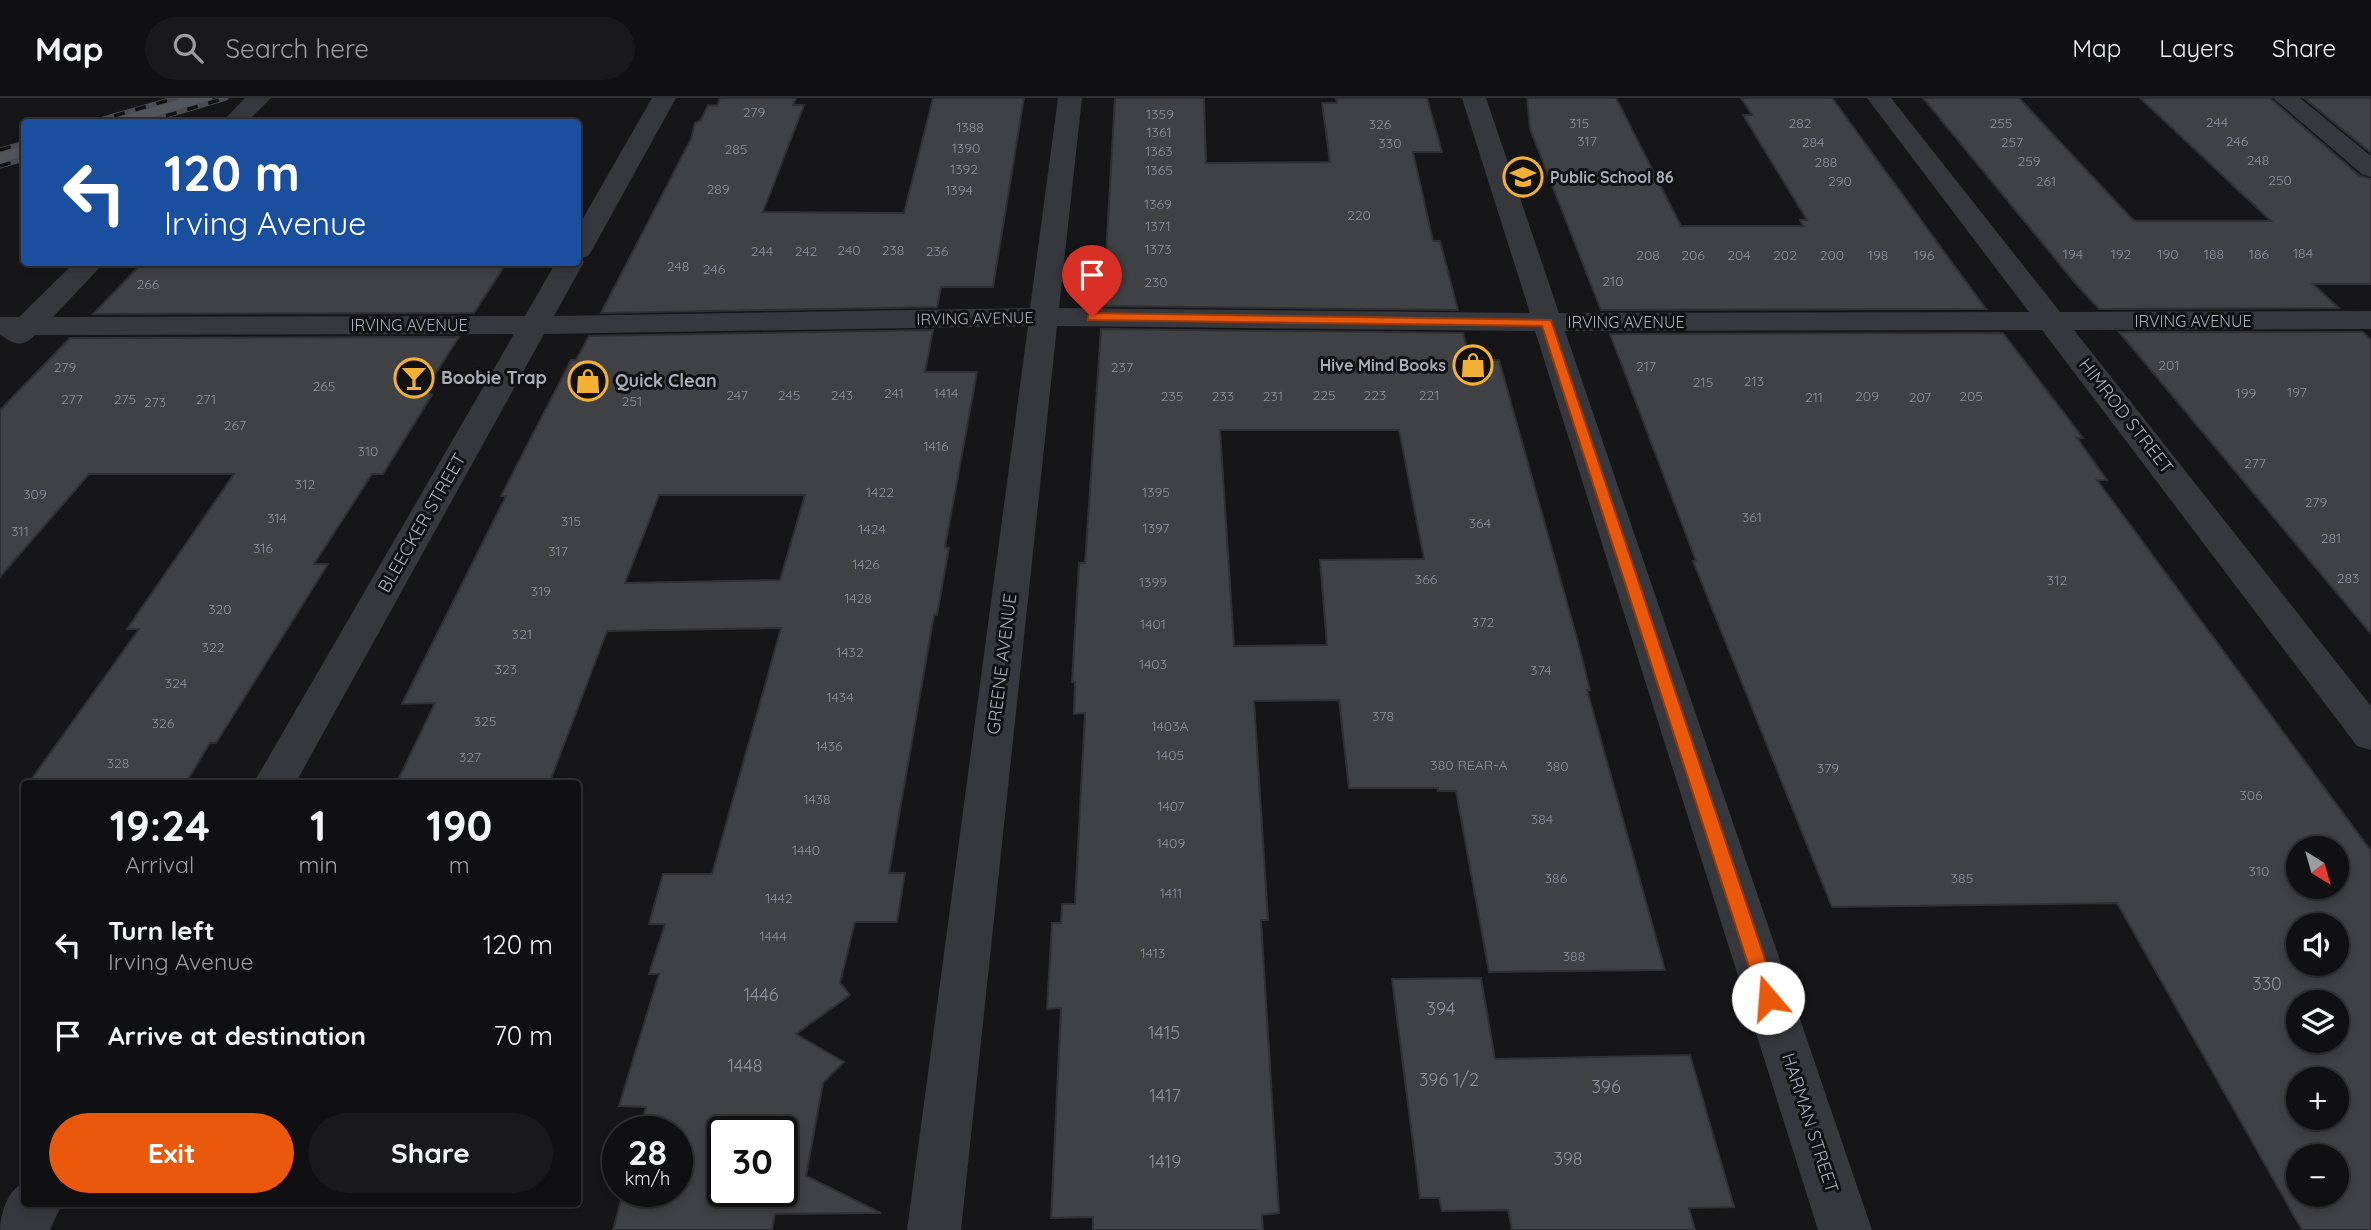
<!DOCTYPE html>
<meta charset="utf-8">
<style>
:root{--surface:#101012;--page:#19191b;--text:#f1f3f6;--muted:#9c9d9f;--line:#303032;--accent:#ea580c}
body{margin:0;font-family:Quicksand,sans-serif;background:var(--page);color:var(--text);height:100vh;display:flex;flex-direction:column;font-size:26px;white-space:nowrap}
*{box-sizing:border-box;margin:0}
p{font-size:23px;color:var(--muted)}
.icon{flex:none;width:38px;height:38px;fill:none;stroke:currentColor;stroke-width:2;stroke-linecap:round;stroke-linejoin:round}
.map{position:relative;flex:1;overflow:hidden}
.sheet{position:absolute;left:21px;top:682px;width:560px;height:427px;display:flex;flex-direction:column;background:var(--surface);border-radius:7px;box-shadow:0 4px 10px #0003,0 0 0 2px var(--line)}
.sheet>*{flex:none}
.top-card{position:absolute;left:21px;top:21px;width:560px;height:147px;border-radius:7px;box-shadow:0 4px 10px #0003,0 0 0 2px var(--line);background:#1a4fa0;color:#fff;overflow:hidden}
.needle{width:46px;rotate:143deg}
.buttons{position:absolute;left:2286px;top:738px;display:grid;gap:14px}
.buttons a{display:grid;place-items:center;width:63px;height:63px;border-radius:50%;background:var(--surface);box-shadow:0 4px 10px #0003,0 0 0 2px var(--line);font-size:35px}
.speed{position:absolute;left:602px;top:1018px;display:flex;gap:14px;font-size:35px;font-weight:700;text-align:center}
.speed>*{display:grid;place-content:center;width:91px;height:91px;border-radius:50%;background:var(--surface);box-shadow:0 4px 10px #0003,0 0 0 2px var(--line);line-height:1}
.speed small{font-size:18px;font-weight:400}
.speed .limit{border:4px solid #111;border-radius:10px;background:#fff;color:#111}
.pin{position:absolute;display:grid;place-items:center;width:60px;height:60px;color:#fff;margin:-72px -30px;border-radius:50% 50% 50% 0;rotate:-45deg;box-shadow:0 0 7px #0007}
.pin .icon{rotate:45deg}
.me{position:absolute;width:77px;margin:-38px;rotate:342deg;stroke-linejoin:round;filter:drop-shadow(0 0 5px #0008)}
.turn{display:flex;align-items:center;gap:24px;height:147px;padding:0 28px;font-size:32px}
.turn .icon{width:91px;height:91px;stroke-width:2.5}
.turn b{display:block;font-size:49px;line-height:60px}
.eta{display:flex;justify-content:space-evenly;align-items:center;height:119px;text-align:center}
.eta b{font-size:42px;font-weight:800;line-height:49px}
.cta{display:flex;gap:14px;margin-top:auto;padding:14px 28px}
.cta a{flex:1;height:80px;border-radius:42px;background:var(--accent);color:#fff;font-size:28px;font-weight:800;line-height:80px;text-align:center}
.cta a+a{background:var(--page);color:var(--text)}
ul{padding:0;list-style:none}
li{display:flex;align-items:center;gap:21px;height:91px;padding:0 28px}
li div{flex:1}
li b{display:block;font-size:26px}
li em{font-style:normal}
header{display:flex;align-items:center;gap:42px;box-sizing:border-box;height:98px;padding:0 35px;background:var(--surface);border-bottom:2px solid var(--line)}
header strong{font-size:33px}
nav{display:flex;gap:38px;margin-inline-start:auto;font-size:24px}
.search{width:490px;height:63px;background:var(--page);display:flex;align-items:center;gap:18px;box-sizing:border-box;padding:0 24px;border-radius:38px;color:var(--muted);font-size:26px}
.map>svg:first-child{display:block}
.building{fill:#404145;stroke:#303034;stroke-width:2;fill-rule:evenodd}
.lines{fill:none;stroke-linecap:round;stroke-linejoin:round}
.minor{fill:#37383d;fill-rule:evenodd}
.primary{fill:#53555c;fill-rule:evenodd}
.rail-casing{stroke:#4a4c52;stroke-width:5}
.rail{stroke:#111113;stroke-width:3.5;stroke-dasharray:11;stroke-linecap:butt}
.route{fill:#ea580c;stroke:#983908;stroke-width:2}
.labels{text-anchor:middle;stroke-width:6;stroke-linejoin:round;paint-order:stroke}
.number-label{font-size:14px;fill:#8e929b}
.far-poi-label{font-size:16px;font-weight:bold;fill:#a8adb8;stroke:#111113;text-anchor:start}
.far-street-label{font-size:16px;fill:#a8adb8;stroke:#111113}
.poi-label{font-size:18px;font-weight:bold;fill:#a8adb8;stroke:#111113;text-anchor:start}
.street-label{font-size:18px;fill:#a8adb8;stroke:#111113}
.near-number-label{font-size:18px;fill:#8e929b}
</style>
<header>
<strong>Map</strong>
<div class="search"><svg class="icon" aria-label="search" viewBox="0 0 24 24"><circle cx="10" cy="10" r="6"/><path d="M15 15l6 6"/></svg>Search here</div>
<nav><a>Map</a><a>Layers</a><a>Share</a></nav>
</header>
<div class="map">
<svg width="2371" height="1132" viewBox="0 0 2371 1132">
<rect width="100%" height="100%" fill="#161618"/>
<g class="building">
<polygon points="720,0 796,0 793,7 804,7 763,114 904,115 933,0 1024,0 993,189 941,189 937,209 601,215 691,41 695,25 701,22 708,7 717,8"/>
<polygon points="1115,0 1204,0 1206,65 1330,64 1322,5 1337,5 1336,0 1427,0 1442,54 1413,54 1433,143 1440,143 1458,212 1103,208"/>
<polygon points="1527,0 1616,0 1681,128 1803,128 1800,122 1807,122 1743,17 1752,17 1741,0 1832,0 1986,211 1601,212 1530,31"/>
<polygon points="1923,0 2019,0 2134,123 2271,123 2140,0 2270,0 2360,78 2371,81 2371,186 2313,186 2339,210 2099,211 2076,186"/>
<polygon points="2304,0 2371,0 2371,55"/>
<polygon points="143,164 507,164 474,215 93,216"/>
<path d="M1101,231L1463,235L1470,262H1499L1578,544L1590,592H1587L1665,872L1489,874L1456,693H1438V690H1349L1339,602L1254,603L1268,822H1261L1279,1115L1262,1117L1263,1132H1093V1119L1051,1120L1061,910L1047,911L1052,825H1061L1062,806H1075L1085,615L1074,616L1075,584H1072L1079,465H1085ZM1220,332H1399L1424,461L1320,462L1327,547L1234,548Z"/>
<path d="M933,232L925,274H977L945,449L949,450L937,517H934L889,775H905L897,824H855L840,885L850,897L796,936L844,964L823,985L806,1078L881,1115L775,1116L772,1132H613L623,1094H677V1034H639L646,1009L619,1008L659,876H649L665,826H649L663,776H712L781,530L607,533L549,686H396L435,605L402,606L506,398H501L571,262H576L589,238ZM659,397H805L780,482L625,485ZM723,1034H782V1094H723Z"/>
<polygon points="2119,234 2363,234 2371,242 2371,536"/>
<path d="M2003,235L2083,340H2077L2107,382H2097L2371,753V1132H2302L2117,805L1832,809L1693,463H1696L1610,236ZM2298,751H2336V789H2298ZM2298,828H2336V866H2298ZM2298,905H2336V943H2298ZM2298,982H2336V1020H2298ZM2298,1059H2336V1097H2298Z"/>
<polygon points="459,239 425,292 432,297 383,376 372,376 314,466 328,466 216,645 210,645 185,686 28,686 139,531 127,531 234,376 89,376 0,479 0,312 70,240"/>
<polygon points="1481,880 1495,961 1690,957 1734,1109 1689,1110 1695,1132 1512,1132 1508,1112 1442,1113 1439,1100 1420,1100 1392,881"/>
</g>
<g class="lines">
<g class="minor">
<polygon points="245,0 271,0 247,24 222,24"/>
<path d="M652,0H676L592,152L588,158L581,160L584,164L554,218L1030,210L1058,0H1082L1059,210L1530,215L1462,0H1486L1559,215L2029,214L1867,0H1891L2060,214L2371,213V231L2074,232L2371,608V652L2357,648L2042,232L1565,233L1872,1132H1818L1535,233L1057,228L961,1132H907L1028,228L544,236L295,686H253L514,236L35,237C20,252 13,244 0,237V219H19L75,164H105L53,219L525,218L556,164H578V129Z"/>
<polygon points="2273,0 2300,0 2371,58 2371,79 2362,76"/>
<path d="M24,1085V1106H62L50,1132H0C0,1116 8,1091 24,1085Z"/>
</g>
<g class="primary">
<polygon points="175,0 213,0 209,5 143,24 106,24 109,19"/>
<polygon points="24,44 24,60 0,67 0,51"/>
</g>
<g class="rail-casing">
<g id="rail">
<polyline points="93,24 176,0"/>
<polyline points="145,24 226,0"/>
<polyline points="0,52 24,45"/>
<polyline points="0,68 24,61"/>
</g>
</g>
<use href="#rail" class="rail"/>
</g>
<polygon class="route" points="1092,215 1551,222 1778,900 1775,906 1768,908 1761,906 1759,900 1542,228 1088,222 1088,217"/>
<defs>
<g id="school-ring" transform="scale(2.0125)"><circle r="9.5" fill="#111113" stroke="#f2b134" stroke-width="1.5"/><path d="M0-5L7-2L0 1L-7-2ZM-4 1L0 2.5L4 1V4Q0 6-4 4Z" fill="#f2b134"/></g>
<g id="shop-ring" transform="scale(2.0125)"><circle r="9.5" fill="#111113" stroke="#f2b134" stroke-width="1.5"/><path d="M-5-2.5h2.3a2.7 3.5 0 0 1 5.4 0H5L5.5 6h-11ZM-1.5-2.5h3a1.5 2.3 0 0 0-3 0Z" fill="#f2b134"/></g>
<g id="bar-ring" transform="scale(2.0125)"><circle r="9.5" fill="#111113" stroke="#f2b134" stroke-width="1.5"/><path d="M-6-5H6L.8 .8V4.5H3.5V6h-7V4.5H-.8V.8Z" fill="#f2b134"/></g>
</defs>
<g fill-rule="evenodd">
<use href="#school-ring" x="1523" y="79"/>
<use href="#shop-ring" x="1473" y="267"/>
<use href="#bar-ring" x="414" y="280"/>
<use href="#shop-ring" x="588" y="283"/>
</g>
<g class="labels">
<g class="number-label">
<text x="754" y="19">279</text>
<text x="1160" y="21">1359</text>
<text x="2217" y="29">244</text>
<text x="1579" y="30">315</text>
<text x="1800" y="30">282</text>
<text x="2001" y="30">255</text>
<text x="1380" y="31">326</text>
<text x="970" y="34">1388</text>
<text x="1159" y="39">1361</text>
<text x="1587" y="48">317</text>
<text x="2237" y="48">246</text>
<text x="1813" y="49">284</text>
<text x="2012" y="49">257</text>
<text x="1390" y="50">330</text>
<text x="966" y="55">1390</text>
<text x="736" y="56">285</text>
<text x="1159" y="58">1363</text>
<text x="2258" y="67">248</text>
<text x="2029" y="68">259</text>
<text x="1826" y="69">288</text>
<text x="964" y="76">1392</text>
<text x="1159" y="77">1365</text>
<text x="2280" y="87">250</text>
<text x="1840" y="88">290</text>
<text x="2046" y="88">261</text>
<text x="718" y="96">289</text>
<text x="959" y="97">1394</text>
<text x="1158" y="111">1369</text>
<text x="1359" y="122">220</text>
<text x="1158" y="133">1371</text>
<text x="1158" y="156">1373</text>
<text x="849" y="157">240</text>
<text x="893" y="157">238</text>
<text x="762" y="158">244</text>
<text x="806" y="158">242</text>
<text x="937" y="158">236</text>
<text x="2303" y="160">184</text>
<text x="2073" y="161">194</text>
<text x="2121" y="161">192</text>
<text x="2168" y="161">190</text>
<text x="2214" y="161">188</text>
<text x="2259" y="161">186</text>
<text x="1648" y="162">208</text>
<text x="1693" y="162">206</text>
<text x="1739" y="162">204</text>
<text x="1785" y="162">202</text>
<text x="1832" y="162">200</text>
<text x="1878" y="162">198</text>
<text x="1924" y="162">196</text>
<text x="678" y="173">248</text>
<text x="714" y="176">246</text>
<text x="1613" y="188">210</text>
<text x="1156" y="189">230</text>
<text x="148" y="191">266</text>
<text x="2169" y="272">201</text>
<text x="1646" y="273">217</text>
<text x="65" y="274">279</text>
<text x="1122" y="274">237</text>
<text x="1754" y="288">213</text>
<text x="1703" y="289">215</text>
<text x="324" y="293">265</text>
<text x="2297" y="299">197</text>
<text x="894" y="300">241</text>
<text x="946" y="300">1414</text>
<text x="2246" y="300">199</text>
<text x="737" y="302">247</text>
<text x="789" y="302">245</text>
<text x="842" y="302">243</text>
<text x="1324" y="302">225</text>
<text x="1375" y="302">223</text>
<text x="1429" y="302">221</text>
<text x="1172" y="303">235</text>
<text x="1223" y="303">233</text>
<text x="1273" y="303">231</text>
<text x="1867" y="303">209</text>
<text x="1971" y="303">205</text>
<text x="1814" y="304">211</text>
<text x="1920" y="304">207</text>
<text x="72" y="306">277</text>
<text x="125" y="306">275</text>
<text x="206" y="306">271</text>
<text x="632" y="308">251</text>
<text x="155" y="309">273</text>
<text x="235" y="332">267</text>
<text x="936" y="353">1416</text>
<text x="368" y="358">310</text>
<text x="2255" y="370">277</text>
<text x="305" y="391">312</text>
<text x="880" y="399">1422</text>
<text x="1156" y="399">1395</text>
<text x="35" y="401">309</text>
<text x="2316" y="409">279</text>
<text x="1752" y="424">361</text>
<text x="277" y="425">314</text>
<text x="571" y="428">315</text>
<text x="1480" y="430">364</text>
<text x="1156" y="435">1397</text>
<text x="872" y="436">1424</text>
<text x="20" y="438">311</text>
<text x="2331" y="445">281</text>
<text x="263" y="455">316</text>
<text x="558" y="458">317</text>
<text x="866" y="471">1426</text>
<text x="2348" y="485">283</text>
<text x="1426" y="486">366</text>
<text x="2057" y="487">312</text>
<text x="1153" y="489">1399</text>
<text x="541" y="498">319</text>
<text x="858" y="505">1428</text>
<text x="220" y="516">320</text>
<text x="1483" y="529">372</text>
<text x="1153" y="531">1401</text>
<text x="522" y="541">321</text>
<text x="213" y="554">322</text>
<text x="850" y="559">1432</text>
<text x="1153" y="571">1403</text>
<text x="506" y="576">323</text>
<text x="1541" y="577">374</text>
<text x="176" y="590">324</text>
<text x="840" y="604">1434</text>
<text x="1383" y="623">378</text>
<text x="485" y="628">325</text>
<text x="163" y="630">326</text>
<text x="1170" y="633">1403A</text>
<text x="829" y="653">1436</text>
<text x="1170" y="662">1405</text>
<text x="470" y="664">327</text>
<text x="118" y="670">328</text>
<text x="1469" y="672">380 REAR-A</text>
<text x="1557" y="673">380</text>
<text x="1828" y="675">379</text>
<text x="2251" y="702">306</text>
<text x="817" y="706">1438</text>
<text x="1171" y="713">1407</text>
<text x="1542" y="726">384</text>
<text x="1171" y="750">1409</text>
<text x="806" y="757">1440</text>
<text x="2259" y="778">310</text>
<text x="1556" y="785">386</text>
<text x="1962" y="785">385</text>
<text x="1171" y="800">1411</text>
<text x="779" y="805">1442</text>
<text x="773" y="843">1444</text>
<text x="1153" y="860">1413</text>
<text x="1574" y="863">388</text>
</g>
<g class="far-poi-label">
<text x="1550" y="85">Public School 86</text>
<text x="1446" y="273" text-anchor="end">Hive Mind Books</text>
</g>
<g class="far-street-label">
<text transform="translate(975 220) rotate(-1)" y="6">IRVING AVENUE</text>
<text x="2193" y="229">IRVING AVENUE</text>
<text x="1626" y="230">IRVING AVENUE</text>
<text x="409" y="233">IRVING AVENUE</text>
</g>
<g class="poi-label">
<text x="441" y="286">Boobie Trap</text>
<text x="615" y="289">Quick Clean</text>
</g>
<g class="street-label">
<text transform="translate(2126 318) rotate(52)" y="6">HIMROD STREET</text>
<text transform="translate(422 425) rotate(-60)" y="6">BLEECKER STREET</text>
<text transform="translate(1002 566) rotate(-83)" y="6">GREENE AVENUE</text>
<text transform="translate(1810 1025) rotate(72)" y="6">HARMAN STREET</text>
</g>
<g class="near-number-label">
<text x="2267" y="892">330</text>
<text x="761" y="903">1446</text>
<text x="1441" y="917">394</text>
<text x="1164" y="941">1415</text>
<text x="745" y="974">1448</text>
<text x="1449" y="988">396 1/2</text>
<text x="1606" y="995">396</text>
<text x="1165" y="1004">1417</text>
<text x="1568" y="1067">398</text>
<text x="1165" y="1070">1419</text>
</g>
</g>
</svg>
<div class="buttons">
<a><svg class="needle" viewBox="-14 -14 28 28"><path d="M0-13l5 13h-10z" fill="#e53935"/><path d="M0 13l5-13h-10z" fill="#9c9d9f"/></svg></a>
<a><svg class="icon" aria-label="sound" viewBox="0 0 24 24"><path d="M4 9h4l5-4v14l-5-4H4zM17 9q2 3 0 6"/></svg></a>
<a><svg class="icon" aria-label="layers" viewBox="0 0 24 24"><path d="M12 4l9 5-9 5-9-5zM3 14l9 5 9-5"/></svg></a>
<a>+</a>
<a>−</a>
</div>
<div class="speed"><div>28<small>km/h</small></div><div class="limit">30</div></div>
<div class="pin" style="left:1092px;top:219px;background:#d93025"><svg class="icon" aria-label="arrive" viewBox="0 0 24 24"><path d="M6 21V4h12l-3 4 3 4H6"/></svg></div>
<svg class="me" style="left:1768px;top:900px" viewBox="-20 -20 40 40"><circle r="19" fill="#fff"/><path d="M0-13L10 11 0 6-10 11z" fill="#ea580c"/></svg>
<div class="top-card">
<div class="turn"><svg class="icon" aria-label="left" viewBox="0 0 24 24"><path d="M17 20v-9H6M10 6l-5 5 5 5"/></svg><div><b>120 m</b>Irving Avenue</div></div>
</div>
<section class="sheet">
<div class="eta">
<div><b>19:24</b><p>Arrival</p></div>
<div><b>1</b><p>min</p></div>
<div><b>190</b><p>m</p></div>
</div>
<ul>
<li><svg class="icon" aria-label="left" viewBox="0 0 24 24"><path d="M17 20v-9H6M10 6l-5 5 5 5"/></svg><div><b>Turn left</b><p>Irving Avenue</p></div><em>120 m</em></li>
<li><svg class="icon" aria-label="arrive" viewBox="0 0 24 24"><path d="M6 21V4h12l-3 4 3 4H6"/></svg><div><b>Arrive at destination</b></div><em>70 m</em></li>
</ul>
<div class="cta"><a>Exit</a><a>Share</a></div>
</section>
</div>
